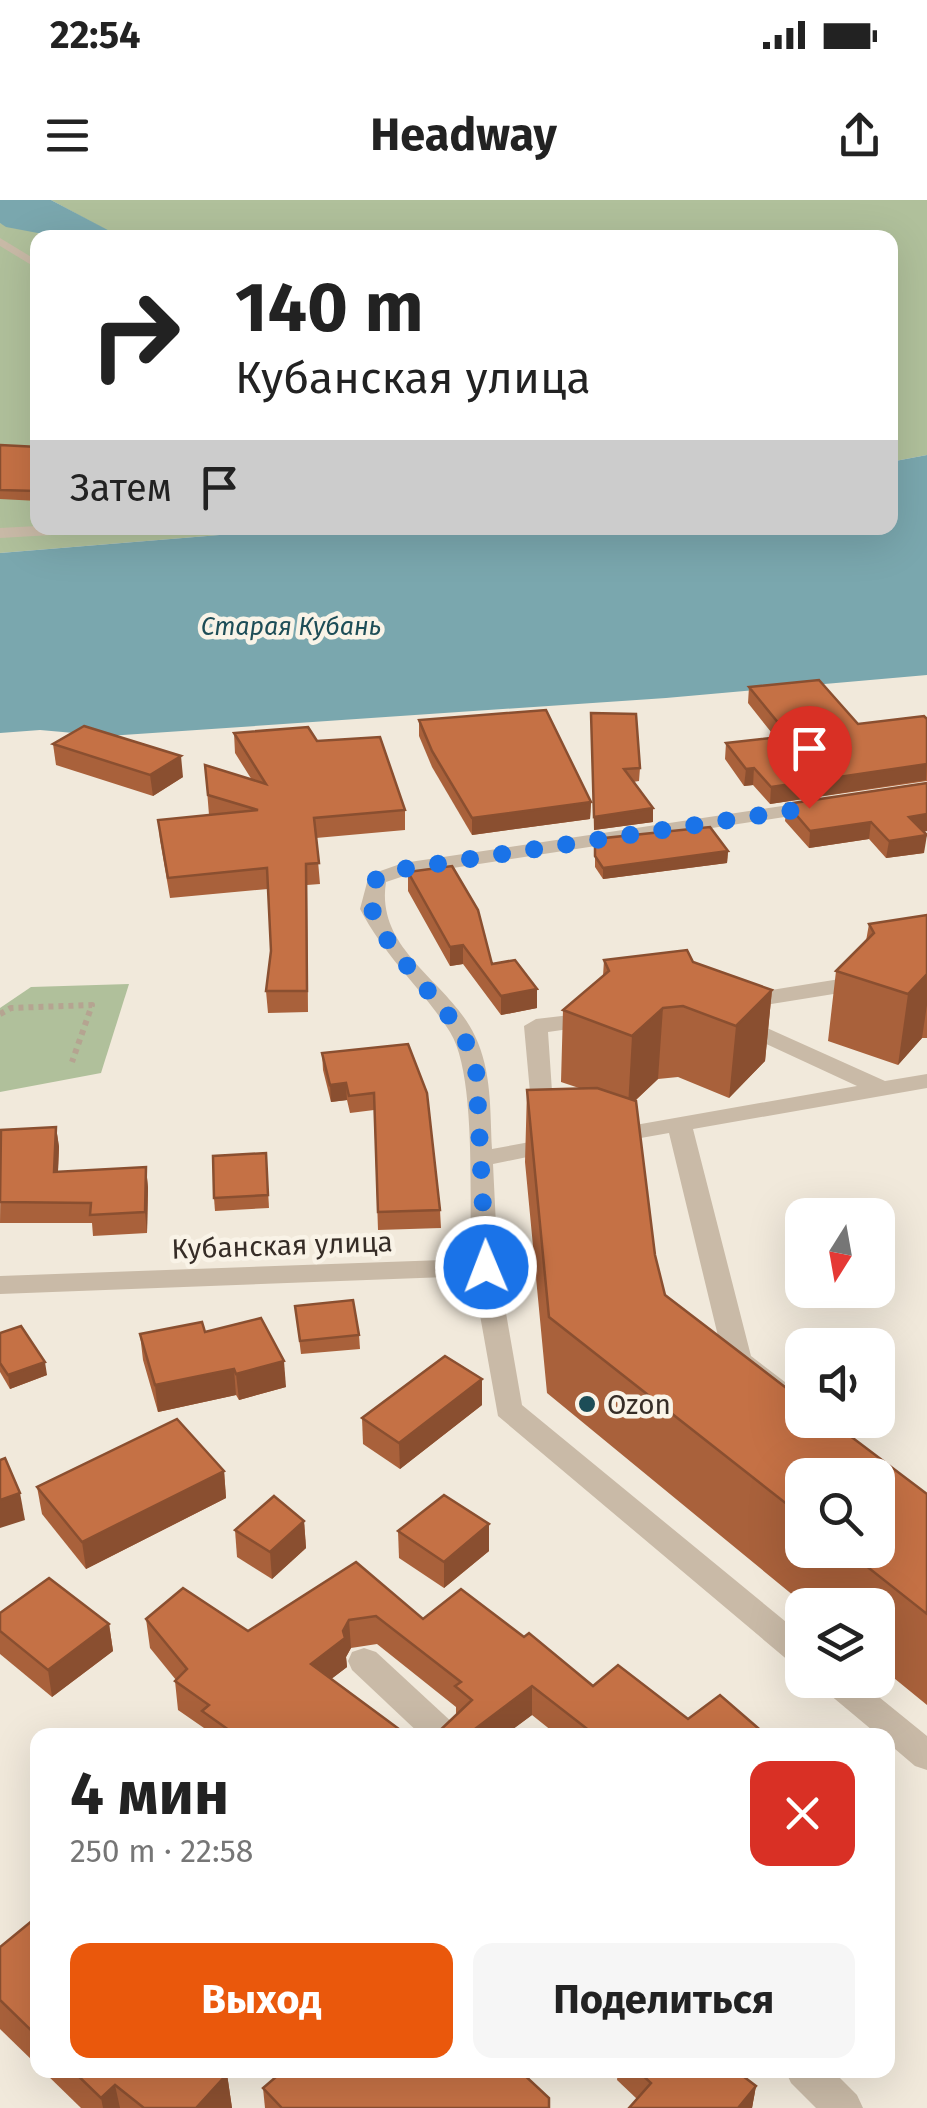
<!DOCTYPE html>
<html lang="ru">
<meta charset="utf-8">
<style>
:root{--surface:#fff;--page:#f6f6f6;--text:#222;--muted:#767676;--accent:#ea580c}
body{margin:0;font-family:"Fira Sans",sans-serif;background:var(--page);color:var(--text);height:100vh;display:flex;flex-direction:column;font-size:38px;white-space:nowrap}
*{box-sizing:border-box;margin:0}
p{font-size:32px;color:var(--muted)}
.icon{flex:none;width:55px;height:55px;fill:none;stroke:currentColor;stroke-width:2;stroke-linecap:round;stroke-linejoin:round}
.map{position:relative;flex:1;overflow:hidden}
.side{position:absolute;left:30px;top:1528px;width:865px;height:350px;display:flex;flex-direction:column;background:var(--surface);border-radius:20px;box-shadow:0 10px 40px #0002}
.side>*{flex:none}
.top-card{position:absolute;left:30px;top:30px;width:868px;height:305px;border-radius:20px;box-shadow:0 10px 40px #0002;background:#fff;color:var(--text);overflow:hidden}
.needle{width:65px;rotate:191deg}
.fabs{position:absolute;left:785px;top:998px;display:grid;gap:20px}
.fabs a{display:grid;place-items:center;width:110px;height:110px;border-radius:20px;background:var(--surface);box-shadow:0 10px 40px #0002;font-size:50px}
.pin{position:absolute;display:grid;place-items:center;width:85px;height:85px;color:#fff;margin:-102px -42px;border-radius:50% 50% 50% 0;rotate:-45deg;box-shadow:0 0 10px #0007}
.pin .icon{rotate:45deg}
.me{position:absolute;width:110px;margin:-55px;rotate:359deg;stroke-linejoin:round;filter:drop-shadow(0 0 8px #0008)}
.turn{display:flex;align-items:center;gap:35px;height:210px;padding:0 40px;font-size:45px}
.turn .icon{width:130px;height:130px;stroke-width:2.5}
.turn b{display:block;font-size:70px;line-height:85px}
.then{display:flex;align-items:center;height:95px;padding:0 40px;background:#0003;gap:20px;font-size:38px}
.round{display:grid;place-items:center;flex:none;width:105px;height:105px;border-radius:20px;background:var(--page)}
.headline{display:flex;align-items:center;justify-content:space-between;height:170px;padding:0 40px}
h1{font-size:60px;font-weight:700;line-height:75px}
.action{display:flex;gap:20px;margin-top:auto;padding:20px 40px}
.action a{flex:1;height:115px;border-radius:20px;background:var(--accent);color:#fff;font-size:40px;font-weight:700;line-height:115px;text-align:center}
.action a+a{background:var(--page);color:var(--text)}
.status{display:flex;justify-content:space-between;align-items:center;height:70px;padding:0 50px;background:var(--surface);direction:ltr}
.status svg{height:28px;fill:currentColor}
header{display:flex;justify-content:space-between;align-items:center;height:130px;padding:0 40px;background:var(--surface);font-size:45px;font-weight:700}
.map>svg:first-child{display:block}
.green{fill:#b0c09b}
.water{fill:#7aa7ae}
.lines{fill:none;stroke-linecap:round;stroke-linejoin:round}
.path{stroke:#b5a491;stroke-width:6;stroke-dasharray:5 5;stroke-linecap:butt}
.minor{fill:#c9baa7;fill-rule:evenodd}
.wall{fill:#a9613b;fill-rule:evenodd}
.shaded-wall{fill:#8a4f30}
.building{fill:#c57145;stroke:#8a4f30;stroke-width:2.5}
.route{stroke:#1a73e8;stroke-width:18;stroke-dasharray:0 32.4}
.poi-dot{fill:#1d4d57;stroke:#f9f3e7;stroke-width:4}
.labels{text-anchor:middle;stroke-width:9;stroke-linejoin:round;paint-order:stroke}
.far-water-label{font-size:25px;font-style:italic;fill:#1d4d57;stroke:#f9f3e7}
.street-label{font-size:28px;fill:#362d27;stroke:#f9f3e7}
.poi-label{font-size:28px;fill:#362d27;stroke:#f9f3e7;text-anchor:start}
</style>
<div class="status"><b>22:54</b><svg viewBox="0 0 49 12"><path d="M0 12V9h3v3zM5 12V6h3v6zM10 12V3h3v9zM15 12V0h3v12zM26 1h20v11H26zM47 4h2v5h-2z"/></svg></div>
<header><svg class="icon" aria-label="menu" viewBox="0 0 24 24"><path d="M4 6h16M4 12h16M4 18h16"/></svg>Headway<svg class="icon" aria-label="share" viewBox="0 0 24 24"><path d="M12 15V3M7 8l5-5 5 5M5 13v7h14v-7"/></svg></header>
<div class="map">
<svg width="927" height="1908" viewBox="0 0 927 1908">
<rect width="100%" height="100%" fill="#f1e9db"/>
<g class="green">
<polygon points="51,0 927,0 927,255 890,262 890,38 121,38"/>
<polygon points="0,23 59,37 38,38 38,328 306,328 0,353"/>
<polygon points="129,784 101,873 0,892 0,808 31,787"/>
</g>
<g class="water">
<polygon points="0,0 51,0 121,37 59,37 6,27 0,23"/>
<polygon points="927,255 927,475 666,498 108,536 40,530 0,533 0,353 306,328 890,328 890,262"/>
</g>
<g class="lines">
<polyline class="path" points="0,814 11,808 92,805 72,862"/>
<g class="minor">
<polygon points="0,38 38,61 38,69 0,46"/>
<polygon points="38,326 38,328 94,328 86,333 0,338 0,328"/>
<path d="M816,601L826,607L823,611L407,675L386,682C375,751 449,781 475,836C492,872 490,910 492,949L557,937L569,944L566,949L493,964L498,1067L522,1205L802,1435V1466L790,1462L498,1216L473,1076L0,1094V1076L471,1059C469,1005 477,875 450,832C422,788 387,760 360,709L369,675L403,663Z"/>
<polygon points="927,765 927,779 740,809 729,802 740,795"/>
<polygon points="596,812 604,814 607,819 604,824 548,832 554,921 542,928 533,926 524,826 536,819"/>
<polygon points="740,816 885,881 927,874 927,888 693,929 751,1156 802,1195 802,1220 792,1217 724,1161 669,933 607,944 595,937 607,930 857,886 732,828 729,823 732,818"/>
<polygon points="364,1448 376,1452 455,1525 460,1535 421,1535 352,1470 348,1461 352,1452"/>
<polygon points="818,1480 858,1480 927,1536 927,1570 915,1566 888,1543 888,1535 878,1535 823,1489"/>
<polygon points="785,1870 832,1870 857,1895 863,1908 816,1908 791,1883"/>
</g>
</g>
<g class="wall">
<polygon points="0,245 38,247 38,301 0,299"/>
<polygon points="749,487 858,524 927,519 927,581 770,604 753,585 744,586 725,559 726,543 775,537 748,503"/>
<polygon points="591,513 640,568 639,581 633,582 653,608 653,622 594,630"/>
<polygon points="419,520 591,602 590,619 472,635 432,567 419,536"/>
<polygon points="234,533 317,541 405,610 405,630 316,638 320,684 307,685 308,812 268,813 266,791 271,751 268,689 170,698 160,640 158,620 209,615 205,565 252,580 235,553"/>
<polygon points="53,544 183,577 153,596 56,565"/>
<polygon points="927,583 927,631 923,632 924,653 886,658 869,639 809,648 785,621 787,604"/>
<polygon points="595,639 728,651 727,663 603,679 595,667"/>
<polygon points="408,672 492,764 537,789 537,808 501,815 463,764 450,766 408,691"/>
<polygon points="927,715 927,838 922,838 898,865 828,841 836,771 866,741 869,724"/>
<path d="M604,760L693,762L772,790L765,861L729,898L678,877L658,879L635,901L655,1055L665,1095L927,1294V1505L878,1465V1405H805L547,1193L525,962L527,890L579,888L561,882L563,810L603,776ZM802,1275L878,1350H802Z"/>
<polygon points="408,844 440,1010 441,1028 378,1030 374,910 350,913 347,900 331,902 323,870 322,853"/>
<polygon points="56,927 59,947 58,972 146,967 148,988 147,1033 93,1036 92,1023 0,1023 1,930"/>
<polygon points="266,953 269,1008 215,1011 214,998"/>
<polygon points="295,1106 359,1135 360,1149 301,1154"/>
<polygon points="205,1132 286,1187 239,1200 236,1195 158,1212 143,1160 140,1134"/>
<polygon points="0,1133 47,1175 10,1189 0,1172"/>
<polygon points="482,1205 400,1269 363,1244 362,1218"/>
<polygon points="224,1271 226,1298 86,1369 42,1314 37,1287"/>
<polygon points="304,1321 306,1348 272,1379 237,1357 235,1330"/>
<polygon points="398,1331 489,1351 444,1388 399,1358"/>
<polygon points="356,1362 423,1419 524,1437 593,1486 688,1519 766,1535 557,1535 532,1515 505,1535 435,1535 456,1515 456,1507 377,1444 351,1448 346,1457 347,1467 331,1479 407,1535 205,1535 204,1528 178,1510 175,1481 176,1480 150,1448 146,1419 248,1431"/>
<polygon points="0,1413 109,1424 113,1451 52,1497 0,1454"/>
<polygon points="38,1716 38,1866 0,1829 0,1747"/>
<polygon points="42,1870 222,1870 227,1874 232,1908 81,1908"/>
<polygon points="618,1870 735,1870 756,1886 752,1908 637,1899 617,1880"/>
<polygon points="263,1888 549,1908 265,1908"/>
</g>
<g class="shaded-wall">
<polygon points="181,556 183,577 153,596 150,575"/>
<polygon points="927,564 926,580 770,604 771,587"/>
<polygon points="754,568 753,585 744,586 746,569"/>
<polygon points="591,602 590,619 472,635 472,618"/>
<polygon points="653,608 653,622 594,630 594,617"/>
<polygon points="927,614 927,631 906,634 909,617"/>
<polygon points="871,622 869,639 809,648 810,631"/>
<polygon points="927,635 924,653 886,658 889,641"/>
<polygon points="728,651 727,663 603,679 603,668"/>
<polygon points="463,745 463,764 450,766 450,747"/>
<polygon points="927,774 927,805 922,838 898,865 908,794"/>
<polygon points="537,789 537,808 501,815 501,796"/>
<polygon points="772,790 765,861 729,898 736,826"/>
<polygon points="663,808 658,879 628,907 632,836"/>
<polygon points="346,883 347,900 331,902 330,885"/>
<polygon points="56,927 59,947 57,992 54,972"/>
<polygon points="146,967 148,988 147,1033 145,1012"/>
<polygon points="284,1161 286,1187 239,1200 236,1174"/>
<polygon points="45,1162 47,1175 10,1189 8,1175"/>
<polygon points="234,1169 236,1195 158,1212 155,1185"/>
<polygon points="482,1179 482,1205 400,1269 399,1243"/>
<polygon points="224,1271 226,1298 86,1369 82,1342"/>
<polygon points="20,1293 25,1320 0,1328 0,1300"/>
<polygon points="304,1321 306,1348 272,1379 270,1352"/>
<polygon points="489,1324 489,1351 444,1388 444,1362"/>
<polygon points="349,1420 351,1448 346,1457 347,1467 313,1493 311,1464 343,1431"/>
<polygon points="109,1424 113,1451 52,1497 48,1470"/>
<polygon points="532,1486 532,1515 505,1535 467,1535"/>
<polygon points="227,1874 232,1908 196,1908"/>
<polygon points="115,1885 120,1908 103,1908 101,1898"/>
<polygon points="756,1886 752,1908 738,1908"/>
</g>
<g class="building">
<polygon points="0,245 38,247 38,291 0,290"/>
<polygon points="819,480 858,524 924,516 927,519 927,564 771,587 754,568 746,569 726,543 789,536 749,487"/>
<polygon points="546,510 591,602 472,618 432,551 419,520"/>
<polygon points="591,513 636,514 640,568 624,569 653,608 594,617"/>
<polygon points="84,526 181,556 150,575 53,544"/>
<polygon points="308,527 317,541 380,537 405,610 314,618 319,663 306,664 307,791 266,791 271,751 267,668 168,678 158,620 258,610 208,595 205,565 266,584 234,533"/>
<polygon points="927,583 927,614 909,617 927,635 889,641 871,622 810,631 787,604"/>
<polygon points="710,627 728,651 603,668 595,656 595,639"/>
<polygon points="452,666 478,710 492,764 515,760 537,789 501,796 463,745 450,747 408,672"/>
<polygon points="927,715 927,774 908,794 836,771 874,733 869,724"/>
<polygon points="687,750 693,762 772,790 736,826 683,806 663,808 632,836 563,810 609,771 604,760"/>
<polygon points="408,844 427,893 440,1010 378,1012 374,893 349,896 346,883 330,885 322,853"/>
<polygon points="597,888 636,901 655,1055 665,1095 802,1200 802,1220 829,1220 927,1294 927,1414 846,1350 878,1350 878,1275 802,1275 802,1316 549,1117 527,890"/>
<polygon points="56,927 54,972 146,967 145,1012 90,1015 91,1003 0,1002 1,930"/>
<polygon points="266,953 268,995 214,998 213,956"/>
<polygon points="353,1100 359,1135 300,1141 295,1106"/>
<polygon points="261,1118 284,1161 236,1174 234,1169 155,1185 140,1134 202,1122 205,1132"/>
<polygon points="21,1126 45,1162 8,1175 0,1163 0,1133"/>
<polygon points="445,1156 482,1179 399,1243 362,1218"/>
<polygon points="177,1219 224,1271 82,1342 37,1287"/>
<polygon points="5,1258 20,1293 0,1300 0,1260"/>
<polygon points="444,1295 489,1324 444,1362 398,1331"/>
<polygon points="274,1296 304,1321 270,1352 235,1330"/>
<polygon points="356,1362 423,1419 461,1389 524,1437 529,1433 593,1486 618,1465 688,1519 720,1495 766,1535 595,1535 532,1486 467,1535 435,1535 472,1500 455,1486 461,1482 376,1416 349,1420 343,1431 345,1438 311,1464 407,1535 236,1535 202,1511 209,1505 175,1481 187,1469 146,1419 183,1388 248,1431"/>
<polygon points="49,1378 109,1424 48,1470 0,1431 0,1413"/>
<polygon points="38,1716 38,1837 0,1800 0,1747"/>
<polygon points="72,1870 222,1870 227,1874 196,1908 144,1908 115,1885 101,1898"/>
<polygon points="284,1870 519,1870 549,1898 549,1908 282,1908 263,1888"/>
<polygon points="637,1870 735,1870 756,1886 738,1908 629,1908 651,1883"/>
</g>
<g class="lines">
<polyline class="route" points="486,1067 476,868 462,832 390,745 371,708 376,679 403,669 809,608"/>
</g>
<circle class="poi-dot" cx="587" cy="1204" r="10"/>
<g class="labels">
<g class="far-water-label">
<text x="291" y="435">Старая Кубань</text>
</g>
<g class="street-label">
<text transform="translate(282 1045) rotate(-2)" y="10">Кубанская улица</text>
</g>
<g class="poi-label">
<text x="607" y="1214">Ozon</text>
</g>
</g>
</svg>
<div class="fabs">
<a><svg class="needle" viewBox="-14 -14 28 28"><path d="M0-13l5 13h-10z" fill="#e53935"/><path d="M0 13l5-13h-10z" fill="#767676"/></svg></a>
<a><svg class="icon" aria-label="sound" viewBox="0 0 24 24"><path d="M4 9h4l5-4v14l-5-4H4zM17 9q2 3 0 6"/></svg></a>
<a><svg class="icon" aria-label="search" viewBox="0 0 24 24"><circle cx="10" cy="10" r="6"/><path d="M15 15l6 6"/></svg></a>
<a><svg class="icon" aria-label="layers" viewBox="0 0 24 24"><path d="M12 4l9 5-9 5-9-5zM3 14l9 5 9-5"/></svg></a>
</div>
<div class="pin" style="left:809px;top:608px;background:#d93025"><svg class="icon" aria-label="arrive" viewBox="0 0 24 24"><path d="M6 21V4h12l-3 4 3 4H6"/></svg></div>
<svg class="me" style="left:486px;top:1067px" viewBox="-20 -20 40 40"><circle r="17" fill="#1a73e8" stroke="#fff" stroke-width="3"/><path d="M0-11L8 9 0 5-8 9z" fill="#fff"/></svg>
<div class="top-card">
<div class="turn"><svg class="icon" aria-label="right" viewBox="0 0 24 24"><path d="M7 20v-9h11M14 6l5 5-5 5"/></svg><div><b>140 m</b>Кубанская улица</div></div>
<div class="then">Затем<svg class="icon" aria-label="arrive" viewBox="0 0 24 24"><path d="M6 21V4h12l-3 4 3 4H6"/></svg></div>
</div>
<section class="side">
<div class="headline"><div><h1>4 мин</h1><p>250 m · 22:58</p></div><a class="round" style="background:#d93025;color:#fff"><svg class="icon" aria-label="close" viewBox="0 0 24 24"><path d="M6 6l12 12M18 6L6 18"/></svg></a></div>
<div class="action"><a>Выход</a><a>Поделиться</a></div>
</section>
</div>
